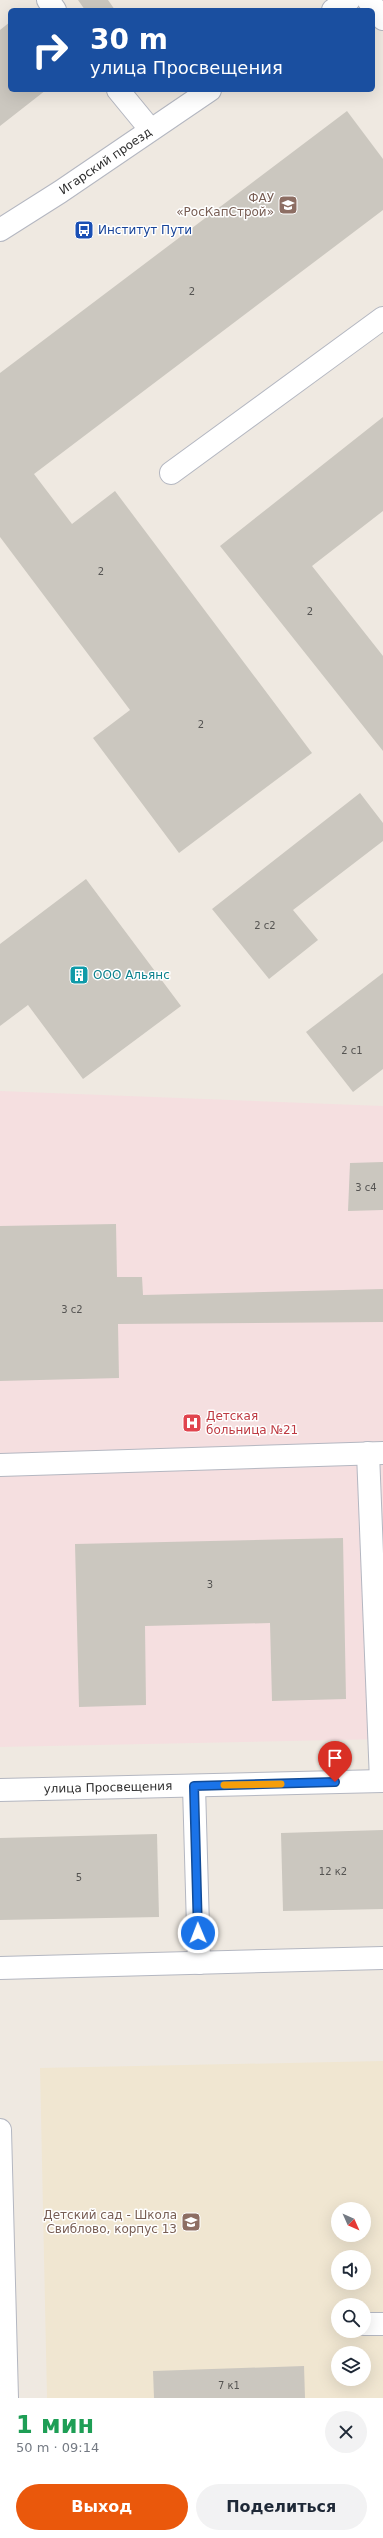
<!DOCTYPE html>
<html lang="ru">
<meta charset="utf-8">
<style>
:root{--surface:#fff;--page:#f2f2f3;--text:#1f2937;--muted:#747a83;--accent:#ea580c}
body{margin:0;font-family:"DejaVu Sans",sans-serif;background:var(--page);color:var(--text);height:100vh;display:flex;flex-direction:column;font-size:15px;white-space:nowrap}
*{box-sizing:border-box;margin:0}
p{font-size:13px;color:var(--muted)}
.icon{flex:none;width:22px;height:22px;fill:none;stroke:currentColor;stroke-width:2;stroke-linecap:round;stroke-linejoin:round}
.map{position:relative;height:2398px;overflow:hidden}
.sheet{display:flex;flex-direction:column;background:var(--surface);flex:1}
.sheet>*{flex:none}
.guide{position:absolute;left:8px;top:8px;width:367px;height:84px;border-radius:6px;box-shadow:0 4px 16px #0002;background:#1a4fa0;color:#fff;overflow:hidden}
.needle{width:26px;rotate:135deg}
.controls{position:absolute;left:331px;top:2202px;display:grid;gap:8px}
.controls a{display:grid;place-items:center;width:40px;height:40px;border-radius:50%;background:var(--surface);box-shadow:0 4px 16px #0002;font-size:20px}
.pin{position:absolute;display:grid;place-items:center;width:34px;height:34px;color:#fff;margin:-41px -17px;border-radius:50% 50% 50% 0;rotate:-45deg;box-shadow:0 0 4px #0007}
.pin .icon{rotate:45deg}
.me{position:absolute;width:44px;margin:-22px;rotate:359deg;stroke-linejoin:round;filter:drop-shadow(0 0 3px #0008)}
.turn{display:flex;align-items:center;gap:14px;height:84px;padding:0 16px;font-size:18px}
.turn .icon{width:52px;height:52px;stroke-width:2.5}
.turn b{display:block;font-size:28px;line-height:34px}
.round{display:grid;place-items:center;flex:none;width:42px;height:42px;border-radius:21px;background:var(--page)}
.headline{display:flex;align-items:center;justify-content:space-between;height:68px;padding:0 16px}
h1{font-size:24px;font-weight:700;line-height:30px;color:#1e9e55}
.cta{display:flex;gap:8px;margin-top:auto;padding:8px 16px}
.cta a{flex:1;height:46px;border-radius:24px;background:var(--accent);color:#fff;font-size:16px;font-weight:700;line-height:46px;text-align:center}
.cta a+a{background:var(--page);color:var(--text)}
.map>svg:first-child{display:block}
.education{fill:#f0e6d1;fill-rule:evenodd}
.medical{fill:#f5dfe0}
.building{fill:#cbc7bf}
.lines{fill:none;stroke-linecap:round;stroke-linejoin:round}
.minor-casing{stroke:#b4b7c1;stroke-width:24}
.minor{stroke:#fff;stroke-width:22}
.route-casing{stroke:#114b97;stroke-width:10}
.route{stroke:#1a73e8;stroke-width:7}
.slow{stroke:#f59e0b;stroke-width:7}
.labels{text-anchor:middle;stroke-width:3;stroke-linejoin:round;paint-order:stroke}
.number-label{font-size:10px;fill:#555452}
.street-label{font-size:12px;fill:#2e2e2e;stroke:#fff}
.education-label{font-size:12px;fill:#785e54;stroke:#fff;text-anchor:end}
.transit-label{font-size:12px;fill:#164399;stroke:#fff;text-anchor:start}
.culture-label{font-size:12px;fill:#0d838f;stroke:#fff;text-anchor:start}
.health-label{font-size:12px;fill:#be3a42;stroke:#fff;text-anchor:start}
</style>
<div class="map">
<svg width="383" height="2398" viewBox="0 0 383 2398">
<rect width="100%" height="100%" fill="#efe9e1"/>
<path class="education" d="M383,2061V2398H47L40,2068ZM338,2209H364V2235H338ZM338,2257H364V2283H338ZM338,2305H364V2331H338ZM338,2353H364V2379H338Z"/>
<polygon class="medical" points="0,1091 383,1106 383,1739 0,1747"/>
<g class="building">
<polygon points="78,0 108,0 115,10 85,10"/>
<polygon points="10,22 10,90 46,90 0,126 0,30"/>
<polygon points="347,111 383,159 383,210 34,474 72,524 115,491 312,753 179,853 93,738 130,710 0,537 0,373"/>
<polygon points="383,417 383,511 312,566 383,656 383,751 220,546"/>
<polygon points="360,793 383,823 383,841 293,910 318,940 269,979 212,909"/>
<polygon points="86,879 181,1006 83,1079 28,1005 0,1026 0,944"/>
<polygon points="383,973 383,1069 353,1092 306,1032"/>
<polygon points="383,1162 383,1210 348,1211 350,1163"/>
<polygon points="116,1224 117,1277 142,1277 143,1295 383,1289 383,1322 118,1324 119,1378 0,1381 0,1226"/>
<polygon points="343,1538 346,1699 272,1701 270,1623 145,1626 146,1705 79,1707 75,1544"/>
<polygon points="383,1830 383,1909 283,1911 281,1833"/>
<polygon points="157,1834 159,1917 0,1920 0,1838"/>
<polygon points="304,2366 305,2398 154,2398 153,2371"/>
</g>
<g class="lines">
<g class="minor-casing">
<g id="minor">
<polyline points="48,0 55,10"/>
<polyline points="368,0 383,19"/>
<polyline points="333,10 349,0"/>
<polyline points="118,90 150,129"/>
<path id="s1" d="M0,230L60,192L210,90"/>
<polyline points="171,473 383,318"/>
<polyline points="368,1453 381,1781"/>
<polyline points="0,1465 383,1453"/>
<polyline points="194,1786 199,1963"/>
<path id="s2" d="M0,1790L383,1781"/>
<polyline points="0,1968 383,1958"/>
<polyline points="0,2130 7,2398"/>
<polyline points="364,2324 383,2324"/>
</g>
</g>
<use href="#minor" class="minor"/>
</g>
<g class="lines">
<g class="route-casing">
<polyline id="route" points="198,1933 194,1786 335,1782"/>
</g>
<use href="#route" class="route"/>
<polyline class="slow" points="224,1785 281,1784"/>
</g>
<defs>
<g id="university-square" transform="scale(1)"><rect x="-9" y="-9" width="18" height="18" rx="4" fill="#8d6e63" stroke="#fff"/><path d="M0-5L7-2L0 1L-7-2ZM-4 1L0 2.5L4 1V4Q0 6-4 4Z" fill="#fff"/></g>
<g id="bus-square" transform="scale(1)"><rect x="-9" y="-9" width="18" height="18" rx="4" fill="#1a4fb4" stroke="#fff"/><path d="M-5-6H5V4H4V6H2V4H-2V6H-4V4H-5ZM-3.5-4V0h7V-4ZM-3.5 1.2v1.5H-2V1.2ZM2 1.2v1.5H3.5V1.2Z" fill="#fff"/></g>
<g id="building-square" transform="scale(1)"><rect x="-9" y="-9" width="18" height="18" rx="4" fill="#0f9aa8" stroke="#fff"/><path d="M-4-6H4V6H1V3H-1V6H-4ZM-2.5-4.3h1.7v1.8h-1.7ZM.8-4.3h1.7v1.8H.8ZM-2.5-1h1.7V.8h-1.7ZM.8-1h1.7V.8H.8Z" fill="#fff"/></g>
<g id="hospital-square" transform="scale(1)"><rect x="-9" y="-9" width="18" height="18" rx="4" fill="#e0444e" stroke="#fff"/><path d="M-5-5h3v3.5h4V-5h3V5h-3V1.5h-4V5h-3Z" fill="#fff"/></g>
<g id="school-square" transform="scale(1)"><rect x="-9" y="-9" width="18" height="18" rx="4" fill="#8d6e63" stroke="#fff"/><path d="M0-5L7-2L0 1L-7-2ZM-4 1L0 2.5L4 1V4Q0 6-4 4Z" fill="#fff"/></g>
</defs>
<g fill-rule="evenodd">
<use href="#university-square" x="288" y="205"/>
<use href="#bus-square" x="84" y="230"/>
<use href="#building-square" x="79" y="975"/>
<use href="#hospital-square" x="192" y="1423"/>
<use href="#school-square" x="191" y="2222"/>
</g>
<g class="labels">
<g class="number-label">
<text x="192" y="295">2</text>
<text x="101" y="575">2</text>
<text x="310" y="615">2</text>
<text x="201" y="728">2</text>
<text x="265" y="929">2 с2</text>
<text x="352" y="1054">2 с1</text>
<text x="366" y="1191">3 с4</text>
<text x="72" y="1313">3 с2</text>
<text x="210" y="1588">3</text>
<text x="333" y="1875">12 к2</text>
<text x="79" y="1881">5</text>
<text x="229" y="2389">7 к1</text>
</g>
<g class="street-label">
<text dy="4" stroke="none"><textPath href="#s1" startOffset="126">Игарский проезд</textPath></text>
<text dy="4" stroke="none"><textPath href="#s2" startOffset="108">улица Просвещения</textPath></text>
</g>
<g class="education-label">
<text x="274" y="202">ФАУ<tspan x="274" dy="14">«РосКапСтрой»</tspan></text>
<text x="177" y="2219">Детский сад - Школа<tspan x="177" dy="14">Свиблово, корпус 13</tspan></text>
</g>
<g class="transit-label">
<text x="98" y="234">Институт Пути</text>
</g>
<g class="culture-label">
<text x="93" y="979">ООО Альянс</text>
</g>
<g class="health-label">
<text x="206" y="1420">Детская<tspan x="206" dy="14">больница №21</tspan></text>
</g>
</g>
</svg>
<div class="controls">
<a><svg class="needle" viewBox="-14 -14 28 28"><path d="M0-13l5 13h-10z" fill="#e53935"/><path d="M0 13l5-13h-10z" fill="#747a83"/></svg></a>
<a><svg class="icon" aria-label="sound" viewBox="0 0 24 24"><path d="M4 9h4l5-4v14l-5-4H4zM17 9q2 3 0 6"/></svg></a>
<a><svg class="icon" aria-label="search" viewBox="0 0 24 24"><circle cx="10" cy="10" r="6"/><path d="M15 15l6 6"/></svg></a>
<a><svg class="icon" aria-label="layers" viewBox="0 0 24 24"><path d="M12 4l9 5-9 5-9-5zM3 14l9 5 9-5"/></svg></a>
</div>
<div class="pin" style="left:335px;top:1782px;background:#d93025"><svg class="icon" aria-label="arrive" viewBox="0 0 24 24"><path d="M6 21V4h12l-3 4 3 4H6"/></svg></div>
<svg class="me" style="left:198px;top:1933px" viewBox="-20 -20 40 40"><circle r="17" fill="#1a73e8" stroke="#fff" stroke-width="3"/><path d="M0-11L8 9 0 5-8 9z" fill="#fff"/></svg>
<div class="guide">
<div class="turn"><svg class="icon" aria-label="right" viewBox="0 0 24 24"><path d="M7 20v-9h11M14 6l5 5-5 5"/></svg><div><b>30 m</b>улица Просвещения</div></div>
</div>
</div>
<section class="sheet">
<div class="headline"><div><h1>1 мин</h1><p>50 m · 09:14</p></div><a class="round"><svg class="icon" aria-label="close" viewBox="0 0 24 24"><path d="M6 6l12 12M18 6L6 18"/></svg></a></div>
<div class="cta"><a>Выход</a><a>Поделиться</a></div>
</section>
